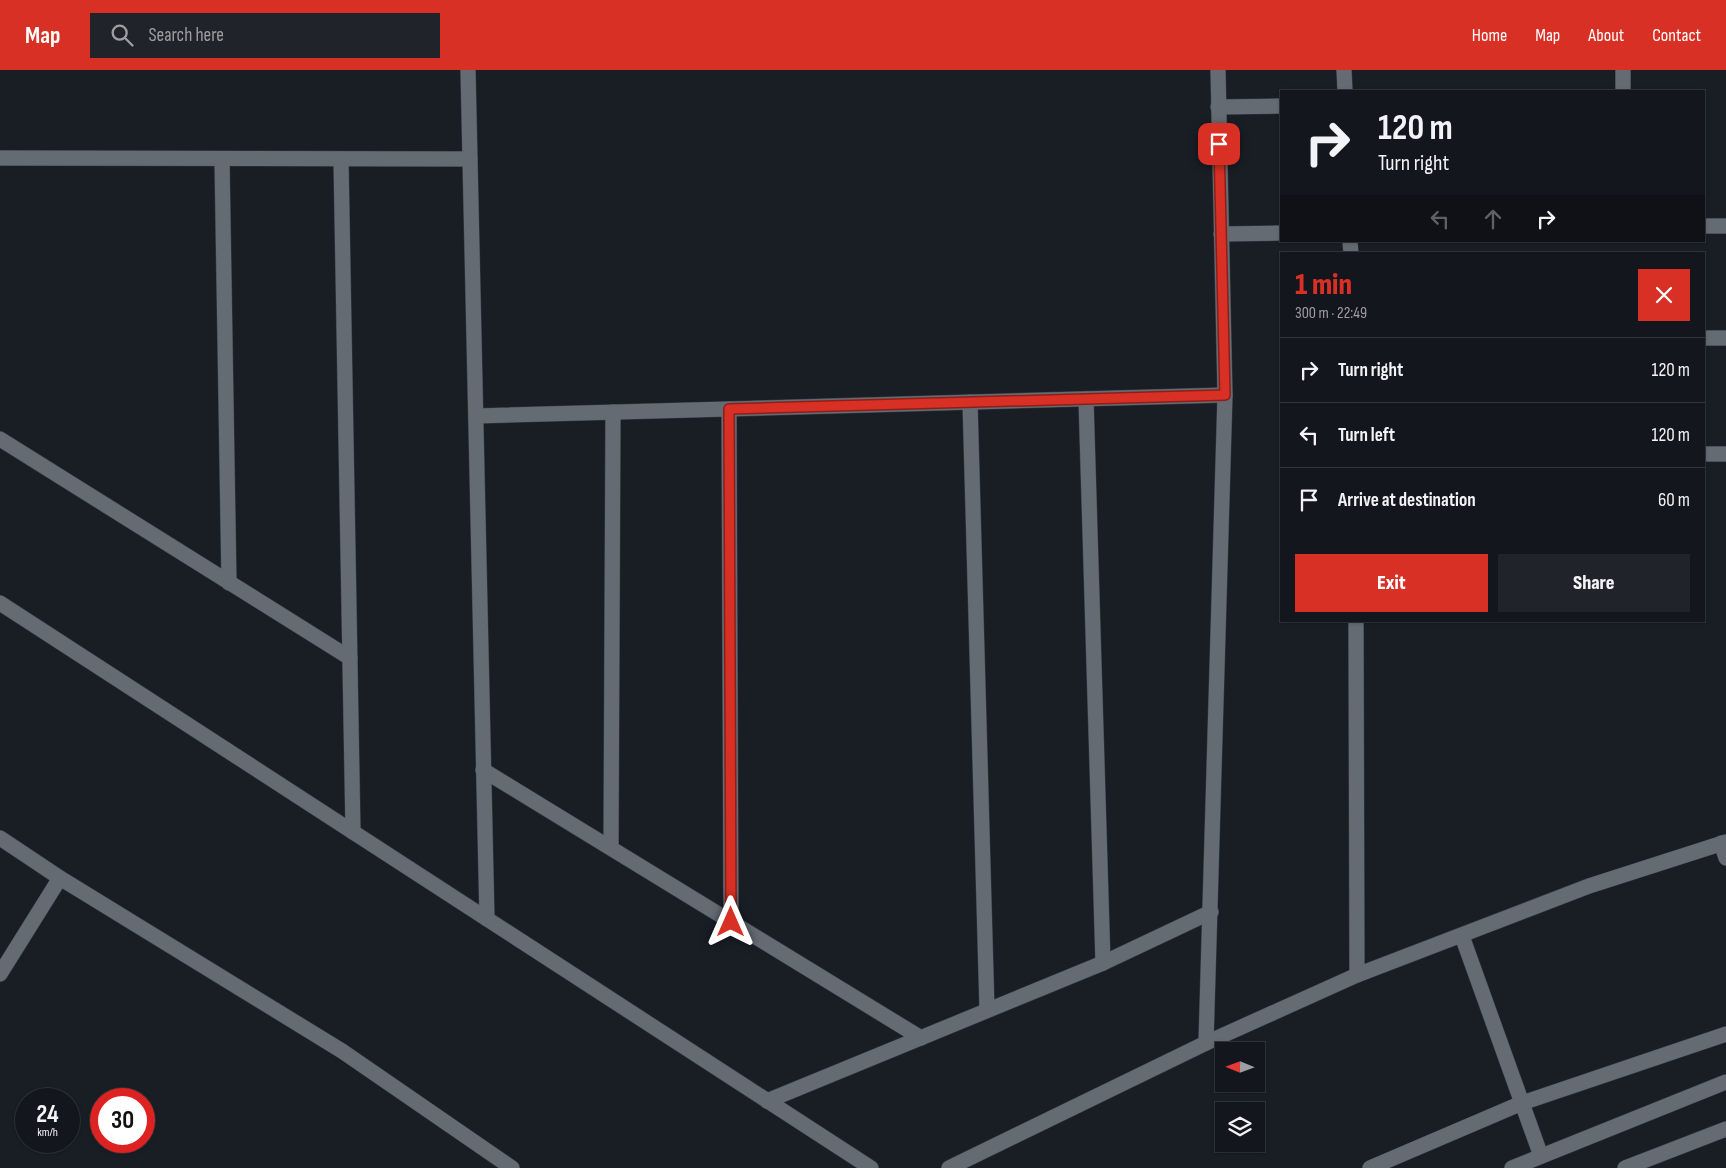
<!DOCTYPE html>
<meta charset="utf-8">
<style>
:root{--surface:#13161c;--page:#202329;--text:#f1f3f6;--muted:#9d9fa3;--line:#32353b;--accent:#d93025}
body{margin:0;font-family:"Sofia Sans Condensed",sans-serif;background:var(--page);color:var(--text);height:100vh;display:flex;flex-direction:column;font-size:19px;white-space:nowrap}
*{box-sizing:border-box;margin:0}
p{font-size:16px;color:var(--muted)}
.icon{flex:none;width:28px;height:28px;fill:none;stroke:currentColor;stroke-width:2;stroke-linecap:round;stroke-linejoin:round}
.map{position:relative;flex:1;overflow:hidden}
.panel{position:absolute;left:1280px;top:182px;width:425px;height:370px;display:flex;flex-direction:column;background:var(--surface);border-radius:0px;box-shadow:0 1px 4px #0004,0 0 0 1px var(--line)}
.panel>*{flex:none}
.hud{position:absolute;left:1280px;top:20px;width:425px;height:152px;border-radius:0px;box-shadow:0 1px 4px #0004,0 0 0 1px var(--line);background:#13161c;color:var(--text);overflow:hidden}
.needle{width:32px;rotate:271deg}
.buttons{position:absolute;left:1215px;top:972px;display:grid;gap:10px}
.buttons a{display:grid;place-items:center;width:50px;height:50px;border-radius:0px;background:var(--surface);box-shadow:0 1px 4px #0004,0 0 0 1px var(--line);font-size:25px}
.speed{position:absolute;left:15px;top:1018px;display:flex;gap:10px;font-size:25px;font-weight:700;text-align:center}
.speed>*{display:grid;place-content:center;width:65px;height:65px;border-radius:50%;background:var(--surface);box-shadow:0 1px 4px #0004,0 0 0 1px var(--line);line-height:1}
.speed small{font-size:12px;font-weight:400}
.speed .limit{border:8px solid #d22;background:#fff;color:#111}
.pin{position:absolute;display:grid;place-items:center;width:42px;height:42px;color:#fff;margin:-21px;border-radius:10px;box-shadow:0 2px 8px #0006}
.me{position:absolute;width:55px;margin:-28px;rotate:0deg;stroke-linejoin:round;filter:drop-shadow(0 0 4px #0008)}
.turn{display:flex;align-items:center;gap:18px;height:105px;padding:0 15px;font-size:22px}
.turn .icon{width:65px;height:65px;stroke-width:2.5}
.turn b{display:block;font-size:35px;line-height:42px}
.lanes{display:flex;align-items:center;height:48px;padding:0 15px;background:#0003;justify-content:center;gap:25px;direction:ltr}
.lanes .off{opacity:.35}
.round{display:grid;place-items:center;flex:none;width:52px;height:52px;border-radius:0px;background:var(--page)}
.summary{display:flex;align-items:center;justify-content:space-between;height:85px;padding:0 15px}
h1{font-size:30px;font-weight:800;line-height:38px;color:var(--accent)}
.button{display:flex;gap:10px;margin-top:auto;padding:10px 15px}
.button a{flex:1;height:58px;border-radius:0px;background:var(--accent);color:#fff;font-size:20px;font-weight:800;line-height:58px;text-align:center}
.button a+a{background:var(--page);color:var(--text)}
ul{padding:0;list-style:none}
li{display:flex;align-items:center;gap:15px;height:65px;padding:0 15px;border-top:1px solid var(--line)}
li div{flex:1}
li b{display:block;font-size:19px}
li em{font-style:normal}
header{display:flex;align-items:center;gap:30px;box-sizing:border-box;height:70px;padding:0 25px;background:var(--accent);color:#fff}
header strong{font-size:24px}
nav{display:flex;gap:28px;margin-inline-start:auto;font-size:18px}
.search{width:350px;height:45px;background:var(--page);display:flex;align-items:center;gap:12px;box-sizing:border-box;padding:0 18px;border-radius:0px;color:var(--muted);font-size:19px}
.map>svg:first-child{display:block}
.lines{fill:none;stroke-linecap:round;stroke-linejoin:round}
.minor-casing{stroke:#383c42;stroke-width:16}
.minor{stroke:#646b73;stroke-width:15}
.route-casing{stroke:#8d1f18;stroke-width:12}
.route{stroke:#d93025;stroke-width:9}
</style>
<header>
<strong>Map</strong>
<div class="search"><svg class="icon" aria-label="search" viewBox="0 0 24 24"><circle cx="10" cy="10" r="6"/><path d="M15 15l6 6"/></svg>Search here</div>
<nav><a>Home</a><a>Map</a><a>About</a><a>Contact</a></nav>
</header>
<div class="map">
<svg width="1726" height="1098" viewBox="0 0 1726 1098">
<rect width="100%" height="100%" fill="#191e25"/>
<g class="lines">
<g class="minor-casing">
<g id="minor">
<polyline points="468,0 487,849"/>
<polyline points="1344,0 1345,21"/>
<polyline points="1623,0 1623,21"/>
<polyline points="1218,37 1281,36"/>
<polyline points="0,88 470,89"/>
<polyline points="222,89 229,513"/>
<polyline points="341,89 353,762"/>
<polyline points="1704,156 1726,156"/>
<polyline points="1221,164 1281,163"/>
<polyline points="1350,171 1351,184"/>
<polyline points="1704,268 1726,268"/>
<polyline points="1086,329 1103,893"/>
<polyline points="970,332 987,940"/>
<polyline points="729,339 731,852"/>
<polyline points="476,346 1225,325"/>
<polyline points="0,369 350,588"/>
<polyline points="1704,384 1726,384"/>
<polyline points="0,533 871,1098"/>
<polyline points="1356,551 1357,905"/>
<polyline points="483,700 921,968"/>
<polyline points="0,768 60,808 342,981 512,1098"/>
<polyline points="1721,773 1726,788"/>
<polyline points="611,778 613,342"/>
<polyline points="1462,866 1541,1086"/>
<polyline points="0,904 60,808"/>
<polyline points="1206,973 1225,325 1218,0"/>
<polyline points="767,1031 1103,893 1211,842"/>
<polyline points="949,1098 1206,973 1357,905 1589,816 1726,772"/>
<polyline points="1370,1098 1522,1033 1726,964"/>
<polyline points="1512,1098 1726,1012"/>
<polyline points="1625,1098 1726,1059"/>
</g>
</g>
<use href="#minor" class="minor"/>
</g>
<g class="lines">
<g class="route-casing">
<polyline id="route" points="731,852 729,339 1225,325 1219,74"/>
</g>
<use href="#route" class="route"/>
</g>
</svg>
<div class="buttons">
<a><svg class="needle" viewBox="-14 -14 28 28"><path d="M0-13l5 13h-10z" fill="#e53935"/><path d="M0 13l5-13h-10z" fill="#9d9fa3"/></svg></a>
<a><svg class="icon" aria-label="layers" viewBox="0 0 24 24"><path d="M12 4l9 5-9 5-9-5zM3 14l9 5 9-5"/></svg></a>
</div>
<div class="speed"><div>24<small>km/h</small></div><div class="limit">30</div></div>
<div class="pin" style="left:1219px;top:74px;background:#d93025"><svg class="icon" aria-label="arrive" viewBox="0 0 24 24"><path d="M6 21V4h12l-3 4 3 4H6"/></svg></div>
<svg class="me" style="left:731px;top:852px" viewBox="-20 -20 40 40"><path d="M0-17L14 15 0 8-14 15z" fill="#d93025" stroke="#fff" stroke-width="4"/></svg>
<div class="hud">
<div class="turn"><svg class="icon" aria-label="right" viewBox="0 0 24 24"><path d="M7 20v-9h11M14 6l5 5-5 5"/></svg><div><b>120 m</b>Turn right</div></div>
<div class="lanes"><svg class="icon off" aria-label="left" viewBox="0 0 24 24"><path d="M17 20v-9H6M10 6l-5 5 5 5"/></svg><svg class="icon off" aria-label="ahead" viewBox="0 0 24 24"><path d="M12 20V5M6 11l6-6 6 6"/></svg><svg class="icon" aria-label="right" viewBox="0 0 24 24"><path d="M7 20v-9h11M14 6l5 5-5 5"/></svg></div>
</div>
<section class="panel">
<div class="summary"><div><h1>1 min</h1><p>300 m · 22:49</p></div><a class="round" style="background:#d93025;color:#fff"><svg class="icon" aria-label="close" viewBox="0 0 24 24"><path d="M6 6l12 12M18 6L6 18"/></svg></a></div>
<ul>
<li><svg class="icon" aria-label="right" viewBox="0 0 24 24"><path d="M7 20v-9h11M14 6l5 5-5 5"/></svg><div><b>Turn right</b></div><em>120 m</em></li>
<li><svg class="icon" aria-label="left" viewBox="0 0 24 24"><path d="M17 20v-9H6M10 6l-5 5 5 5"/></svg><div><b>Turn left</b></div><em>120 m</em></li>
<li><svg class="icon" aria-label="arrive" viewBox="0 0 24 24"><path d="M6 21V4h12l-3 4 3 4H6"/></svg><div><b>Arrive at destination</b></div><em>60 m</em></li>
</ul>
<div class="button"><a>Exit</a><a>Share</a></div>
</section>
</div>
